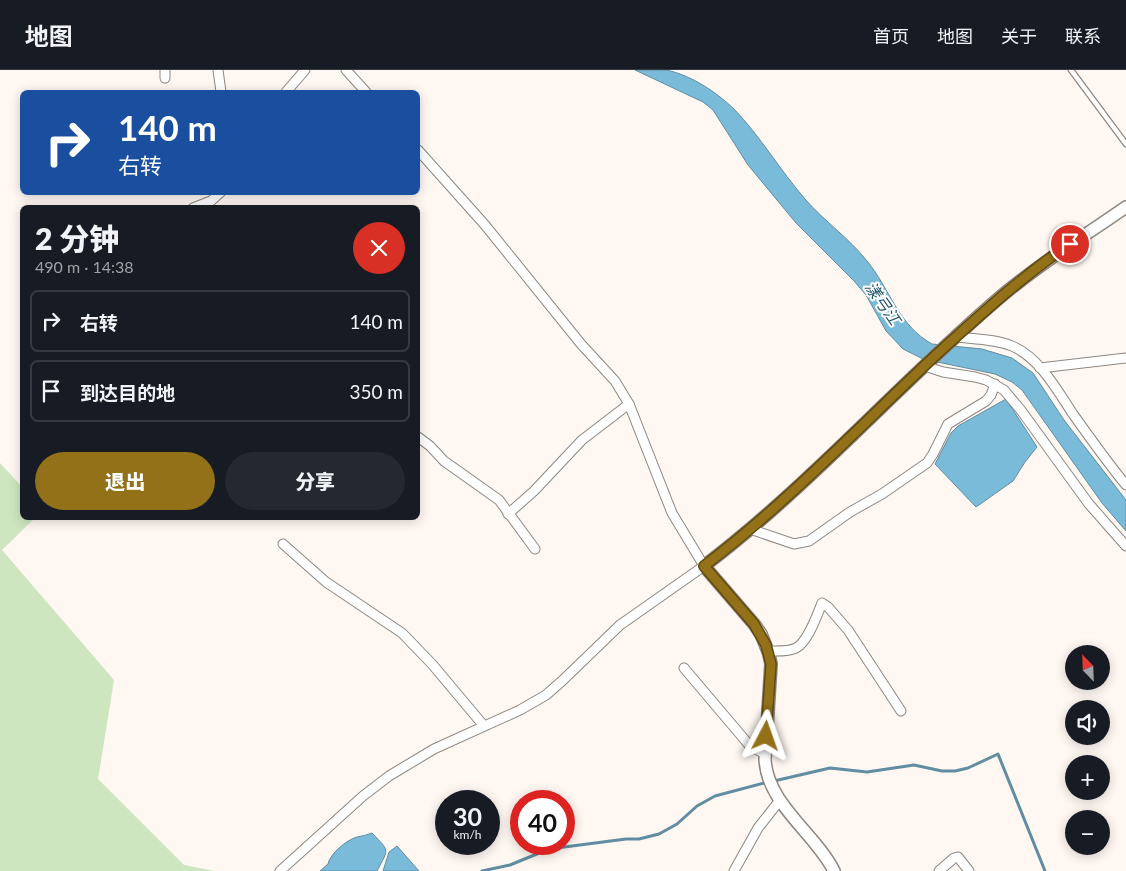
<!DOCTYPE html>
<html lang="zh">
<meta charset="utf-8">
<style>
:root{--surface:#171b24;--page:#242831;--text:#f1f3f6;--muted:#9ea1a6;--line:#363941;--accent:#927118}
body{margin:0;font-family:Lato,"Noto Sans SC",sans-serif;background:var(--page);color:var(--text);height:100vh;display:flex;flex-direction:column;font-size:19px;white-space:nowrap}
*{box-sizing:border-box;margin:0}
p{font-size:16px;color:var(--muted)}
.icon{flex:none;width:28px;height:28px;fill:none;stroke:currentColor;stroke-width:2;stroke-linecap:round;stroke-linejoin:round}
.map{position:relative;flex:1;overflow:hidden}
.details{position:absolute;left:20px;top:135px;width:400px;height:315px;display:flex;flex-direction:column;background:var(--surface);border-radius:8px;box-shadow:0 2px 12px #0003}
.details>*{flex:none}
.hud{position:absolute;left:20px;top:20px;width:400px;height:105px;border-radius:8px;box-shadow:0 2px 12px #0003;background:#1a4fa0;color:#fff;overflow:hidden}
.needle{width:32px;rotate:337deg}
.controls{position:absolute;left:1065px;top:575px;display:grid;gap:10px}
.controls a{display:grid;place-items:center;width:45px;height:45px;border-radius:50%;background:var(--surface);box-shadow:0 2px 12px #0003;font-size:25px}
.speed{position:absolute;left:435px;top:720px;display:flex;gap:10px;font-size:25px;font-weight:700;text-align:center}
.speed>*{display:grid;place-content:center;width:65px;height:65px;border-radius:50%;background:var(--surface);box-shadow:0 2px 12px #0003;line-height:1}
.speed small{font-size:12px;font-weight:400}
.speed .limit{border:8px solid #d22;background:#fff;color:#111}
.pin{position:absolute;display:grid;place-items:center;width:42px;height:42px;color:#fff;margin:-21px;border:2px solid #fff;border-radius:50%;box-shadow:0 1px 5px #0007}
.me{position:absolute;width:55px;margin:-28px;rotate:4deg;stroke-linejoin:round;filter:drop-shadow(0 0 4px #0008)}
.turn{display:flex;align-items:center;gap:18px;height:105px;padding:0 15px;font-size:22px}
.turn .icon{width:65px;height:65px;stroke-width:2.5}
.turn b{display:block;font-size:35px;line-height:42px}
.round{display:grid;place-items:center;flex:none;width:52px;height:52px;border-radius:26px;background:var(--page)}
.head{display:flex;align-items:center;justify-content:space-between;height:85px;padding:0 15px}
h1{font-size:30px;font-weight:800;line-height:38px}
.action{display:flex;gap:10px;margin-top:auto;padding:10px 15px}
.action a{flex:1;height:58px;border-radius:30px;background:var(--accent);color:#fff;font-size:20px;font-weight:800;line-height:58px;text-align:center}
.action a+a{background:var(--page);color:var(--text)}
ul{padding:0;list-style:none}
li{display:flex;align-items:center;gap:15px;height:62px;margin:0 10px 8px;padding:0 5px;border:2px solid var(--line);border-radius:8px}
li div{flex:1}
li b{display:block;font-size:19px}
li em{font-style:normal}
header{display:flex;align-items:center;gap:30px;box-sizing:border-box;height:70px;padding:0 25px;background:var(--surface);border-bottom:1px solid var(--line)}
header strong{font-size:24px}
nav{display:flex;gap:28px;margin-inline-start:auto;font-size:18px}
.map>svg:first-child{display:block}
.green{fill:#cde6c0}
.water{fill:#7abbd9;stroke:#608da1}
.lines{fill:none;stroke-linecap:round;stroke-linejoin:round}
.stream{stroke:#608da1;stroke-width:3}
.service-casing{stroke:#8e8781;stroke-width:7}
.minor-casing{stroke:#8e8781;stroke-width:11}
.tertiary-casing{stroke:#8e8781;stroke-width:14}
.service{stroke:#fff;stroke-width:4.5}
.minor{stroke:#fff;stroke-width:9}
.tertiary{stroke:#fff;stroke-width:11}
.route-casing{stroke:#5f4910;stroke-width:12}
.route{stroke:#927118;stroke-width:9}
.labels{text-anchor:middle;stroke-width:4;stroke-linejoin:round;paint-order:stroke}
.water-label{font-size:16px;font-style:italic;fill:#21556b;stroke:#fff}
</style>
<header>
<strong>地图</strong>
<nav><a>首页</a><a>地图</a><a>关于</a><a>联系</a></nav>
</header>
<div class="map">
<svg width="1126" height="801" viewBox="0 0 1126 801">
<rect width="100%" height="100%" fill="#fef7f2"/>
<polygon class="green" points="0,393 22,417 22,448 35,448 2,480 114,610 98,709 184,795 214,801 0,801"/>
<g class="water">
<path d="M635,0C645,0 657,0 667,0C692,6 715,21 734,39C760,66 780,100 805,129C824,151 849,168 867,191C890,219 898,255 932,274L982,279L1012,288L1033,303L1064,350L1126,430V461L1102,433L1022,320L1012,312L995,304L923,289L903,279L886,261L866,225L854,211L796,153L748,95L713,40L703,32Z"/>
<polygon points="1006,329 1037,377 1025,392 1013,411 976,437 935,394 951,363 958,356"/>
<path d="M372,763C390,782 389,778 377,801H320L328,794C330,784 346,770 357,767C362,766 367,765 372,763Z"/>
<polygon points="397,776 419,801 383,801 389,782"/>
</g>
<g class="lines">
<g class="stream">
<polyline points="774,711 830,698 867,702 914,695 942,701 955,701 968,698 998,684 1045,801"/>
<polyline points="482,801 510,795 549,779 626,769 639,769 659,764 677,754 697,736 715,726 768,712"/>
</g>
<g class="service-casing">
<polyline id="service" points="1071,0 1126,74"/>
</g>
<g class="minor-casing">
<g id="minor">
<polyline points="218,0 221,22"/>
<polyline points="346,0 366,22"/>
<polyline points="165,8 165,0"/>
<polyline points="286,22 305,0"/>
<polyline points="193,138 211,131 221,122"/>
<path d="M956,267C974,269 995,269 1012,276C1040,288 1057,320 1073,344C1090,368 1107,392 1126,415"/>
<polyline points="925,296 943,302 975,307 986,310 1004,320 1020,339 1089,434 1126,476"/>
<polyline points="1040,298 1126,288"/>
<polyline points="418,367 430,376 444,391 499,430 535,479"/>
<polyline points="508,444 534,421 582,370 629,334"/>
<polyline points="750,459 794,474 809,471 850,442 882,424 927,393 933,384 948,354 986,331 991,325 995,314"/>
<polyline points="283,474 326,512 402,563 432,594 484,656"/>
<path d="M768,581C777,581 788,582 796,578C808,572 817,545 822,533L828,537L848,560L901,641"/>
<polyline points="684,598 750,676 765,684"/>
<polyline points="280,801 363,726 389,706 434,679 520,640 546,625 562,611 620,555 704,496 672,443 629,334 615,311 581,274 485,155 418,80"/>
<polyline points="734,801 758,758 780,730"/>
<polyline points="939,801 954,788 958,787 969,801"/>
</g>
</g>
<g class="tertiary-casing">
<path id="tertiary" d="M834,801C815,763 767,734 765,689L771,594L769,584L761,564L754,554L704,496C807,418 893,320 991,235C1033,198 1080,169 1126,137"/>
</g>
<use href="#service" class="service"/>
<use href="#minor" class="minor"/>
<use href="#tertiary" class="tertiary"/>
</g>
<g class="lines">
<g class="route-casing">
<path id="route" d="M766,666L771,594L766,575L754,554L704,496C787,433 860,356 936,285C979,246 1021,207 1070,174"/>
</g>
<use href="#route" class="route"/>
</g>
<g class="labels">
<g class="water-label">
<text transform="translate(883 233) rotate(55)" y="6">漾弓江</text>
</g>
</g>
</svg>
<div class="controls">
<a><svg class="needle" viewBox="-14 -14 28 28"><path d="M0-13l5 13h-10z" fill="#e53935"/><path d="M0 13l5-13h-10z" fill="#9ea1a6"/></svg></a>
<a><svg class="icon" aria-label="sound" viewBox="0 0 24 24"><path d="M4 9h4l5-4v14l-5-4H4zM17 9q2 3 0 6"/></svg></a>
<a>+</a>
<a>−</a>
</div>
<div class="speed"><div>30<small>km/h</small></div><div class="limit">40</div></div>
<div class="pin" style="left:1070px;top:174px;background:#d93025"><svg class="icon" aria-label="arrive" viewBox="0 0 24 24"><path d="M6 21V4h12l-3 4 3 4H6"/></svg></div>
<svg class="me" style="left:766px;top:666px" viewBox="-20 -20 40 40"><path d="M0-17L14 15 0 8-14 15z" fill="#927118" stroke="#fff" stroke-width="4"/></svg>
<div class="hud">
<div class="turn"><svg class="icon" aria-label="right" viewBox="0 0 24 24"><path d="M7 20v-9h11M14 6l5 5-5 5"/></svg><div><b>140 m</b>右转</div></div>
</div>
<section class="details">
<div class="head"><div><h1>2 分钟</h1><p>490 m · 14:38</p></div><a class="round" style="background:#d93025;color:#fff"><svg class="icon" aria-label="close" viewBox="0 0 24 24"><path d="M6 6l12 12M18 6L6 18"/></svg></a></div>
<ul>
<li><svg class="icon" aria-label="right" viewBox="0 0 24 24"><path d="M7 20v-9h11M14 6l5 5-5 5"/></svg><div><b>右转</b></div><em>140 m</em></li>
<li><svg class="icon" aria-label="arrive" viewBox="0 0 24 24"><path d="M6 21V4h12l-3 4 3 4H6"/></svg><div><b>到达目的地</b></div><em>350 m</em></li>
</ul>
<div class="action"><a>退出</a><a>分享</a></div>
</section>
</div>
